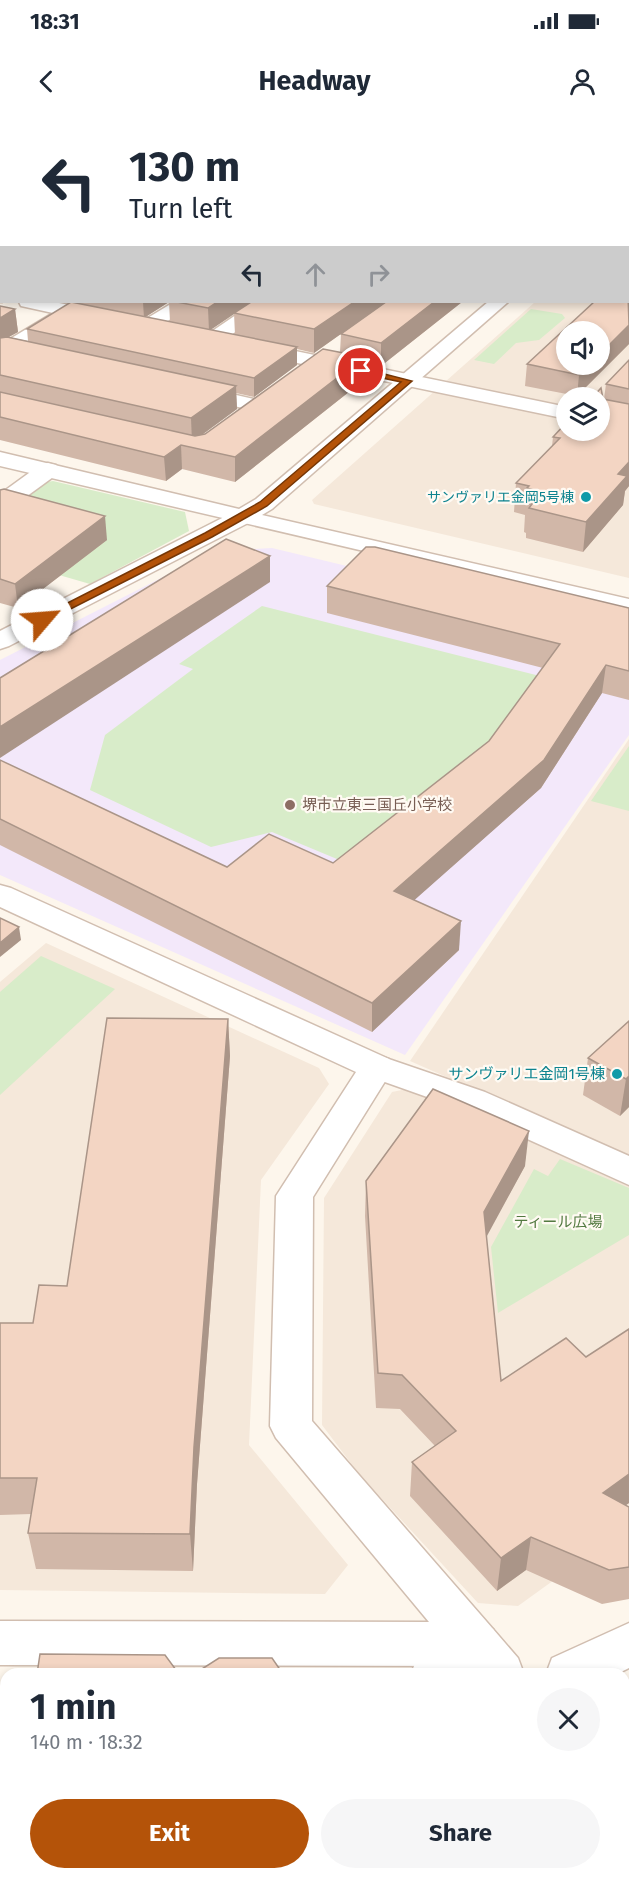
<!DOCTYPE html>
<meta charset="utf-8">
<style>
:root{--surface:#fff;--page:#f6f6f7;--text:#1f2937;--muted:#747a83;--accent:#b45309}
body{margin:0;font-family:"Fira Sans","Noto Sans JP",sans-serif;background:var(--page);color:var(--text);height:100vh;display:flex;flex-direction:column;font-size:22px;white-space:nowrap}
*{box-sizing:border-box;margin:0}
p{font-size:20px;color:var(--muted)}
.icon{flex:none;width:33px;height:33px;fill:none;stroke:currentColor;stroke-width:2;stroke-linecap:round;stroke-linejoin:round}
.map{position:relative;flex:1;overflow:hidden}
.panel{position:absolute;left:0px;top:1548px;width:630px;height:212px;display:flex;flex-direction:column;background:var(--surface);border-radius:18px 18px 0 0;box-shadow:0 3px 9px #0003}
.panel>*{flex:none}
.hud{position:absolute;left:0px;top:0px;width:630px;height:183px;box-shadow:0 3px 9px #0003;background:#fff;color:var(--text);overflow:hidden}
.tools{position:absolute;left:556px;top:201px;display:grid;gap:12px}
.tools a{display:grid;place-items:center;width:54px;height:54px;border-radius:50%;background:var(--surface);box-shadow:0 3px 9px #0003;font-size:30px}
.pin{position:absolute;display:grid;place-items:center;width:51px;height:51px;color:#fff;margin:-26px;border:3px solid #fff;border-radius:50%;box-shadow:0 2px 6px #0007}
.me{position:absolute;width:66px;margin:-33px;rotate:63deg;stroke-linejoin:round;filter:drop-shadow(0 0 4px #0008)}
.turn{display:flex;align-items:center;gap:21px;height:126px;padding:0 30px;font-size:27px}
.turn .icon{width:78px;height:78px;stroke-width:2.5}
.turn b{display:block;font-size:42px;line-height:51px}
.lanes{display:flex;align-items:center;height:57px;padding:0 30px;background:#0003;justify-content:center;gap:30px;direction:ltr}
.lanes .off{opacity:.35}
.round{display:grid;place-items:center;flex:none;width:63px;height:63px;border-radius:32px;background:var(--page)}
.summary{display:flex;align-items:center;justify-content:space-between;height:102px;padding:0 30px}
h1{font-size:36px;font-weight:700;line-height:45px}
.button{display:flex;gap:12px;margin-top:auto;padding:12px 30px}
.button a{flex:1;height:69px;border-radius:36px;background:var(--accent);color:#fff;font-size:24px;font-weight:700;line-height:69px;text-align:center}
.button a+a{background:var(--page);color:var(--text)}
.status{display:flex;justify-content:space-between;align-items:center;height:42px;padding:0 30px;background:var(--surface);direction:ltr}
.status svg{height:16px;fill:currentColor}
header{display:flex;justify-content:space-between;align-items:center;height:78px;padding:0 30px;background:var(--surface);font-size:27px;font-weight:700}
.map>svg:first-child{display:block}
.residential{fill:#f5e8da;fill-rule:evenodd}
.education{fill:#f3e8fa}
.green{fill:#d8ecc9}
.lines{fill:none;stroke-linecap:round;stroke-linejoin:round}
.pedestrian-casing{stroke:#d1beb0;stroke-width:3}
.minor-casing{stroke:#d1beb0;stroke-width:3}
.tertiary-casing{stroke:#d1beb0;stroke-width:3}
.pedestrian{fill:#fff;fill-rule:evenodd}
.minor{fill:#fff;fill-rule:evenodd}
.tertiary{fill:#fff;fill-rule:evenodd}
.wall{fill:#d1b7a8;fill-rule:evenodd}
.shaded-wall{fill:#aa9588}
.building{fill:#f3d5c3;stroke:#aa9588;stroke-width:1.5}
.route{fill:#b45309;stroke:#753606;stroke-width:1.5}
.culture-dot{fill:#0f9aa8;stroke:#fffaf3;stroke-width:2}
.education-dot{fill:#8d6e63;stroke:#fffaf3;stroke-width:2}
.labels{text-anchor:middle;stroke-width:4.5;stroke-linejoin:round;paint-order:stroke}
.far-culture-label{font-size:14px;fill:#0d838f;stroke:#fffaf3;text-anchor:end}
.education-label{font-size:15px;fill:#785e54;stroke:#fffaf3;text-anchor:start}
.culture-label{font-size:15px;fill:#0d838f;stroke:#fffaf3;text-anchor:end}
.park-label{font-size:15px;fill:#537a41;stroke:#fffaf3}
</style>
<div class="status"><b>18:31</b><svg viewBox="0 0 49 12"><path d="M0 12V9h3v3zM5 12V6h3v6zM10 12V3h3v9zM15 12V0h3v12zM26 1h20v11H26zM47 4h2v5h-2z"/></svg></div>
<header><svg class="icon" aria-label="back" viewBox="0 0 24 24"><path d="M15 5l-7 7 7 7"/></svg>Headway<svg class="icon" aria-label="person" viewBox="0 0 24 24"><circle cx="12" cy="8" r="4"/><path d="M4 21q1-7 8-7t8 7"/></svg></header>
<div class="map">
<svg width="629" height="1759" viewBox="0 0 629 1759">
<rect width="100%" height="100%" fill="#fdf6ec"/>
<g class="residential">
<path d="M629,96V458L314,384L312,380L535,182H628ZM567,212H600V244H567ZM567,278H600V310H567Z"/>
<polygon points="629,619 629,1037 410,941"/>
<polygon points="46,823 319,948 329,964 261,1060 249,1325 348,1445 325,1474 0,1470 0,862"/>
<polygon points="412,968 629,1066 629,1419 604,1424 518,1486 478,1483 359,1354 322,1305 324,1078 392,972"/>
</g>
<polygon class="education" points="272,428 629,514 629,615 405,935 0,755 0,540 214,431"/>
<g class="green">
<polygon points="531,189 562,194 565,198 539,220 516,223 494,244 474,240"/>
<polygon points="53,361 185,392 189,411 90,464 59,455 0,394 42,363"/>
<polygon points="262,486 552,559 361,749 272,712 211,727 90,670 105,615 193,549 179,544"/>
<polygon points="629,626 629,691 591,681"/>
<polygon points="41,836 115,869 0,975 0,872"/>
<polygon points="560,1039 629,1068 629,1115 498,1193 491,1127 534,1049 548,1056"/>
</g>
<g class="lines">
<g class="pedestrian-casing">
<polygon id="pedestrian" points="629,1503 629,1548 617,1554 546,1554 552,1538"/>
</g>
<g class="minor-casing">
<g id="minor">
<polygon points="0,62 2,62 2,73 0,72"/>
<rect x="0" y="170" width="2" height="12"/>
<polygon points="19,182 54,182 111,193 114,197 111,201 104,203 72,196 7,238 0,240 0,225 53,193 21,186"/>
<polygon points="174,182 195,182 155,210 141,210 138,206 141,202"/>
<polygon points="255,182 276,182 219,224 205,224 202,220 205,216"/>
<polygon points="251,222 567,287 567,299 244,232 241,228 244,224"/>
<polygon points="192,265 267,282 270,286 267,290 260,292 185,275 182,271 185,267"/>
<polygon points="48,343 56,345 59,350 56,355 8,390 0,392 0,374 40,345"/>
<polygon points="242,390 250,392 254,397 250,402 9,526 0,529 0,511 234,392"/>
<polygon points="377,935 485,972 629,1036 629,1065 461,989 365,955 360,947 365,939"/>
<polygon points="477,1502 493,1509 500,1524 493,1539 473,1554 411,1554 417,1538 461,1509"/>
<polygon points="118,1754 174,1754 172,1759 116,1759"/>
</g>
</g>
<g class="tertiary-casing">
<g id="tertiary">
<rect x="628" y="64" width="1" height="10"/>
<polygon points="488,182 508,182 272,389 262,395 629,479 629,493 0,346 0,332 239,389 256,379"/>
<polygon points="0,765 11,768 389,939 394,947 313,1077 312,1301 493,1509 518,1538 524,1554 471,1554 464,1546 0,1545 0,1501 429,1502 276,1318 270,1306 276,1076 356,952 0,787"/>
<polygon points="624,1675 629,1677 629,1731 624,1729"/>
</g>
</g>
<use href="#pedestrian" class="pedestrian"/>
<use href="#minor" class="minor"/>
<use href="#tertiary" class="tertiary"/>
</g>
<g class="wall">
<polygon points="0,0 262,0 259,2 2,2 2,60 0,60"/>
<polygon points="330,0 629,0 629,62 628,2 331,2"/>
<polygon points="628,150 629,224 577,276 525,266 527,244 628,182"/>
<path d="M79,182H386L314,233L297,229V245L254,277L236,273L237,289L202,315L205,314L340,232L341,214L386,182H462L381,246L364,243V260L235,362L182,349L166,361L0,320V186L15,189L18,212L8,217L28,221L27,209L79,183ZM169,182L170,202L145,197ZM234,193L235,215L210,210Z"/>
<polygon points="629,240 629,366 625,371 623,385 583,432 526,418 526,413 524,412 525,395 514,392 516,363 552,326 553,317 603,279 604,279 606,264"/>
<polygon points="0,370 107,420 18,488 0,483"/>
<polygon points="327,466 629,488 629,580 602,573 541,668 414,780 459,830 372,912 0,725 0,640 227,747 333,743 489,621 543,548 327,493"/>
<polygon points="228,899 230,936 197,1364 193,1451 36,1449 28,1413 31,1394 0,1395 0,1203 33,1203 67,1166"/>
<polygon points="629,901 629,987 620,996 583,975 588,938"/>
<polygon points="525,1046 486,1116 501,1261 586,1237 629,1209 629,1383 625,1385 629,1387 629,1479 602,1484 526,1450 497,1471 410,1376 412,1342 435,1326 400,1289 376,1288 365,1096 366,1061"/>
</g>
<g class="shaded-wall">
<polygon points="230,0 262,0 259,2 227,2"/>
<polygon points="143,182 169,182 144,198"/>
<polygon points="217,182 252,182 209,211 208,188"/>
<polygon points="354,182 386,182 314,233 314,209"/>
<polygon points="434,182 462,182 381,246 381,223"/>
<polygon points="15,189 18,212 0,222 0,198"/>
<polygon points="629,205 629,224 577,276 579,255 590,244 600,244 600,234"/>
<polygon points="297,227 297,245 254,277 254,258"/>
<polygon points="364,237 364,260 235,362 235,337"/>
<polygon points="236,266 237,289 192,322 191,298"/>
<polygon points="181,325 182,349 166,361 164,337"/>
<polygon points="629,342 629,366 625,371 623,385 583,432 586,402 618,354"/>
<polygon points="105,396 107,420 18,488 15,464"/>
<polygon points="270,436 270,462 0,638 0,607"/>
<polygon points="606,545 602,573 541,668 393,799 394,771"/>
<polygon points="461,801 459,830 372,912 372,883"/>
<polygon points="19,807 21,820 0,837 0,823"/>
<polygon points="228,899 230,936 197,1364 193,1451 190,1414 194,1327"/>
<polygon points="629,956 629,987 620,996 626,959"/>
<polygon points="529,1011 525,1046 481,1127 484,1092"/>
<polygon points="629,1354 629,1383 596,1407 603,1373"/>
<polygon points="531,1417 526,1450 497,1471 501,1438"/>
<polygon points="6,1690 6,1714 0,1718 0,1694"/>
</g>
<g class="building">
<polygon points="0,0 230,0 227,2 2,2 2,42 0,42 0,16 1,15"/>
<polygon points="389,0 629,0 629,44 628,2 398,2"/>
<polygon points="628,175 629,205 600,234 600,212 567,212 567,244 590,244 579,255 527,244 594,182 628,182"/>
<polygon points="71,182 297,227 254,258 27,209"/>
<polygon points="177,182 217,182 208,188"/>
<polygon points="251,182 354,182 314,209 234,193"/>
<polygon points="386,182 434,182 381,223 341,214"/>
<polygon points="0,186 15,189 0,198"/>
<polygon points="7,217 236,266 191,298 0,255 0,218"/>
<polygon points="323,229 364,237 235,337 181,325 164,337 0,297 0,272 195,316 205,314"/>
<polygon points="629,240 629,269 606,264"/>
<polygon points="601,268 603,279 629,284 629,342 618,354 627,356 586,402 529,388 532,384 526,383 534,375 530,374 534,370 527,368 529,366 516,363 560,318 553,317 567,302 567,310 600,310 600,278 592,278"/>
<polygon points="4,369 105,396 15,464 0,459 0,370"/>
<polygon points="226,419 270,436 0,607 0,558"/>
<polygon points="366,427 375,427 629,488 629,551 606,545 544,640 394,771 461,801 372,883 0,699 0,640 227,747 269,714 333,743 489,621 560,524 327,466"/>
<polygon points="0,798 19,807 0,823"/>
<polygon points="107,898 228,899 194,1327 190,1414 28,1413 37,1358 0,1358 0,1203 33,1203 39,1165 67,1166"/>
<polygon points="629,901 629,956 626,959 588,938"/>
<polygon points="433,969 529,1011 484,1092 501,1261 566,1218 586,1237 629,1209 629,1354 603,1373 629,1387 629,1447 609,1450 531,1417 501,1438 412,1342 456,1311 402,1255 378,1253 366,1061"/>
<polygon points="40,1534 165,1535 179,1554 37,1554"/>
<polygon points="219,1538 272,1538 283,1554 194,1554"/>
<polygon points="0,1582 6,1590 6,1690 0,1694"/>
</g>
<polygon class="route" points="361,248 412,261 267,386 212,417 45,502 38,502 38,498 205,413 260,382 401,262 358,253 358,249"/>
<g class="culture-dot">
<circle cx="586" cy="377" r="6"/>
<circle cx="617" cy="954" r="6"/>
</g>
<circle class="education-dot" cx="290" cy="685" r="6"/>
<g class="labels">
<g class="far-culture-label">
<text x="574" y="382">サンヴァリエ金岡5号棟</text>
</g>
<g class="education-label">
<text x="302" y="690">堺市立東三国丘小学校</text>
</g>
<g class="culture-label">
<text x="605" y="959">サンヴァリエ金岡1号棟</text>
</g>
<g class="park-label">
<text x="558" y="1107">ティール広場</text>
</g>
</g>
</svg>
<div class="tools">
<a><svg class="icon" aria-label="sound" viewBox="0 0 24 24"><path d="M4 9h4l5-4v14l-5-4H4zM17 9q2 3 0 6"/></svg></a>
<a><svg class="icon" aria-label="layers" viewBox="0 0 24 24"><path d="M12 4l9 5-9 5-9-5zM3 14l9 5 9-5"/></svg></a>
</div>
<div class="pin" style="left:361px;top:251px;background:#d93025"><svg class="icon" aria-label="arrive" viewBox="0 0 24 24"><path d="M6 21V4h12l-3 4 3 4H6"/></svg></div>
<svg class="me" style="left:42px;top:500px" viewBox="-20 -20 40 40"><circle r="19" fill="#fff"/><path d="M0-13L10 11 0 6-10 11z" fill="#b45309"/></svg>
<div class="hud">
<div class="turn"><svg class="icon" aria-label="left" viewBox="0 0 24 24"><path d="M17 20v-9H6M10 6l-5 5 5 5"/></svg><div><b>130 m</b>Turn left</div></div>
<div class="lanes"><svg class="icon" aria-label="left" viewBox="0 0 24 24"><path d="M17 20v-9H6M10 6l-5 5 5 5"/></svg><svg class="icon off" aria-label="ahead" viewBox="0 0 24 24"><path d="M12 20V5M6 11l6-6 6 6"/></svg><svg class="icon off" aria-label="right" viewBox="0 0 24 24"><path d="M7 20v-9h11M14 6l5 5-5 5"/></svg></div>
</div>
<section class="panel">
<div class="summary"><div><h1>1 min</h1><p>140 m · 18:32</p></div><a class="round"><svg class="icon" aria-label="close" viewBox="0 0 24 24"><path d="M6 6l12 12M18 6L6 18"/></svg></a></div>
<div class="button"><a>Exit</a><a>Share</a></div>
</section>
</div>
